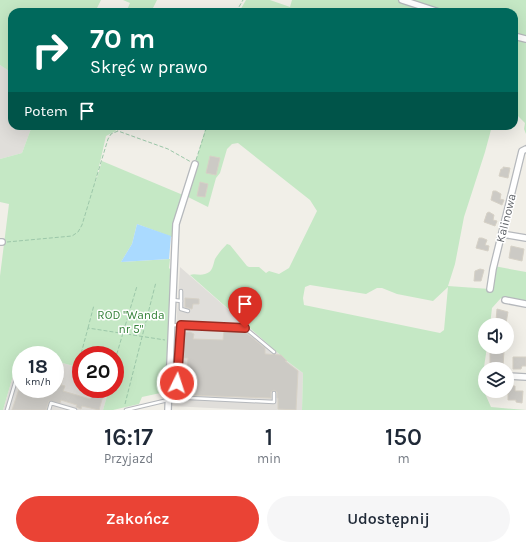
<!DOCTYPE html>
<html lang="pl">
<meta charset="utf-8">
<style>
:root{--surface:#fff;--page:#f6f6f7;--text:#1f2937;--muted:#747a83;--accent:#ea4335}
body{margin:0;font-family:Karla,sans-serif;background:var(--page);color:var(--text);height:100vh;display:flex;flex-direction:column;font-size:15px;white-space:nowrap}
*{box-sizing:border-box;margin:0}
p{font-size:13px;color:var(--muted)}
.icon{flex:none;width:22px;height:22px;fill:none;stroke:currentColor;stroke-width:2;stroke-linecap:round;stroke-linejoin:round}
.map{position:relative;height:410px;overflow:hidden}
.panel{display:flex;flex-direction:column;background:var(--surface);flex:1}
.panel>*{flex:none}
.guide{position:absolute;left:8px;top:8px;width:510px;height:122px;border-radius:12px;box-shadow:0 4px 16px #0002;background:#00695c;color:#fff;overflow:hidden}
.fabs{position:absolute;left:478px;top:318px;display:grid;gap:8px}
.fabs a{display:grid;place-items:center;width:36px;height:36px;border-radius:50%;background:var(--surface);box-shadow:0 4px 16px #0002;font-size:20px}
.speed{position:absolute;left:12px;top:346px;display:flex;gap:8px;font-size:20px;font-weight:700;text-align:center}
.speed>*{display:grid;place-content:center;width:52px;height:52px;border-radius:50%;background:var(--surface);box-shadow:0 4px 16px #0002;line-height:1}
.speed small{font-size:10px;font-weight:400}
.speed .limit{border:6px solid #d22;background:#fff;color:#111}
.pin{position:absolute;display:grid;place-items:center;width:34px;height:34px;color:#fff;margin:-41px -17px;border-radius:50% 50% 50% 0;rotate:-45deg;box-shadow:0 0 4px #0007}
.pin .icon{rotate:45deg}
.me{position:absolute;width:44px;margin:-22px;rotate:4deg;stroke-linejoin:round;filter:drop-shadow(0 0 3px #0008)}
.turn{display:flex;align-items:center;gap:14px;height:84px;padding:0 16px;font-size:18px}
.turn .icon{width:52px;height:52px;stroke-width:2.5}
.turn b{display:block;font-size:28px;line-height:34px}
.then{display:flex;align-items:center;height:38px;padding:0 16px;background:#0003;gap:8px;font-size:15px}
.eta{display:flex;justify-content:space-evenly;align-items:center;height:68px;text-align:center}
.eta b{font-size:24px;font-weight:600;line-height:28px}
.button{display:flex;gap:8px;margin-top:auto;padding:8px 16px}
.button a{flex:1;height:46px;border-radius:24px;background:var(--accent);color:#fff;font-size:16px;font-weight:600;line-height:46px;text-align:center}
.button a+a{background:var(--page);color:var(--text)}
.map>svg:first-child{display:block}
.industrial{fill:#e0deda}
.green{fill:#c5e8c5;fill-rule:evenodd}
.water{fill:#aadaff}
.building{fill:#cccac5;stroke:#d6d1c6}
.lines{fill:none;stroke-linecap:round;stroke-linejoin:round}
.lane-casing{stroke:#b5b8bc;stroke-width:4.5}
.street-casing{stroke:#b5b8bc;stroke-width:8}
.path{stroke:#9cc7a9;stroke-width:1;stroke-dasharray:4 2;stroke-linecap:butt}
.lane{stroke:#fff;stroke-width:2.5}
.street{stroke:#fff;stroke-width:5.5}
.route-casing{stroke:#982c22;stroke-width:10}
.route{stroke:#ea4335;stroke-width:7}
.labels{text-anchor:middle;stroke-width:3;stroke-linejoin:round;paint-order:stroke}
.street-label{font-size:12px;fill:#5f6368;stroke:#fff}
.park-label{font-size:12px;fill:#348238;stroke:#fff}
</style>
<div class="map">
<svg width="526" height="410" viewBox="0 0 526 410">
<rect width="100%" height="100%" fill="#f1efe8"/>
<g class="industrial">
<polygon points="0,65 12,73 12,126 32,126 22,153 0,159"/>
<polygon points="180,267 287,361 303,373 302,410 250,410 171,406"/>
<polygon points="55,361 81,368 81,389 109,389 103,410 3,410 15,369 21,366 21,389 55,389"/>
</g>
<g class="green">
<polygon points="0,0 101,0 95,12 12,12 12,73 0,65"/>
<polygon points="123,0 157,0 151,12 126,12 130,3"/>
<polygon points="246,0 270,0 290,7 292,0 526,0 526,134 524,129 525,123 514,112 514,12 239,12"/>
<polygon points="32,126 112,126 116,131 106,136 95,184 102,161 183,195 175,221 172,237 137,224 132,244 121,262 170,259 169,268 171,270 171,275 165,392 142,397 139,404 113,410 103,410 109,389 115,389 115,355 81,355 81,368 55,361 55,355 21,355 21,366 15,369 3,410 0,410 0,276 9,204 0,202 0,159 22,153"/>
<path d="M206,126H492L485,152L464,217L455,264L448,286L490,289L494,266L526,272V304L501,298L492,308L490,325H485V347H487L484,367L485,387L483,389L491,407L526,410H302L303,373L287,361L190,275C195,273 199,276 205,274C213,272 213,265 215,259C218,254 223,248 227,244L230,245L247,266L249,267H259L266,273L269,271L279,274L289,268L317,211L310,200L238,143L232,144L227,149L220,173L216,178L208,207L186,196ZM310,285L366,294L377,288H382L397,294L433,301L448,287L444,330L440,333L304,305L303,298L305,287Z"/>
</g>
<polygon class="water" points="137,224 171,236 169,259 121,262 132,244"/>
<g class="building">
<polygon points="210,156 220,158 216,175 206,173"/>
<polygon points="503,167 510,168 508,178 499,176 501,169 503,169"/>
<polygon points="200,182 208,184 205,197 197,196"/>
<polygon points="493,191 496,191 501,194 500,199 504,200 502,205 491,200"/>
<polygon points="489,212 494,215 493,220 497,221 495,226 484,222 487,213"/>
<polygon points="479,238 482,238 487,240 485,245 489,246 488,251 476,248"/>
<polygon points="511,246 524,249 522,261 509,258"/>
<polygon points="480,269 484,270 481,281 474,281 475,271"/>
<polygon points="185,298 199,299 199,304 193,304 192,309 185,307"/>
<polygon points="497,309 508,312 506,323 496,321"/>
<polygon points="224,330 244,331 265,348 265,354 281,355 287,361 285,361 298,371 296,410 278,409 278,398 277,398 277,392 274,390 271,392 271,398 185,395 185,390 186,390 188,358 182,358 183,333 190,332 194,334 193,339 223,340"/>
<polygon points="490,351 504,351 503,366 499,366 499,369 490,368"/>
<polygon points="513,357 526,357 526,366 522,366 521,369 513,369"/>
<polygon points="55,376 63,378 61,385 65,386 63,391 90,399 93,389 105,389 99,410 82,406 81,409 76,407 77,405 61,400 60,403 49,401 46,410 12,410 19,389 55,389"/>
<polygon points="508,386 515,386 515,391 523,391 522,403 516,402 516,400 508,400"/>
</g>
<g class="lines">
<g class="lane-casing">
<g id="lane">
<polyline points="173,300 181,301 181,291"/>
<polyline points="181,301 181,309 188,311"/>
<polyline points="171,325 245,328 274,352"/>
<polyline points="169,397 274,402 274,393"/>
<polyline points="176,397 181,325"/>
<polyline points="7,410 18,373 21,374"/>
<polyline points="49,410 51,403 75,410"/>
<polyline points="126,410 168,400"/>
</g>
</g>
<g class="street-casing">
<g id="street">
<polyline points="402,0 439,12"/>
<polyline points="514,36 526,39"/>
<polyline points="502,234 526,238"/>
<polyline points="0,242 2,242"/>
<polyline points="490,289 493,269 522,151 526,149"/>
<polyline points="505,300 526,304"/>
<polyline points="507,376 526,377"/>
<polyline points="168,410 176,224 195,164"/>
</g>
</g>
<g class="path">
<polyline points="236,12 243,0"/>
<polyline points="114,126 118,131"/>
<polyline points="196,160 207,126"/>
<polyline points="7,242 72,236 78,232 82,225 108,139 111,134 118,131 168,149 191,162"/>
<polyline points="88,328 94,305"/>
<polyline points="115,360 137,286"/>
<polyline points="78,365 88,328 165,340"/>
<polyline points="125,404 156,282"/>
</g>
<use href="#lane" class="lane"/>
<use href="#street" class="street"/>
</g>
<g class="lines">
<g class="route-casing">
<polyline id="route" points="177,383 181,325 245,328"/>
</g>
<use href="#route" class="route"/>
</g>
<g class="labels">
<g class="street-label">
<text transform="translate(506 218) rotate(-76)" y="4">Kalinowa</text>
</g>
<g class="park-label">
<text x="131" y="319">ROD "Wanda<tspan x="131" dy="14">nr 5"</tspan></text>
</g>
</g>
</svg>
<div class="fabs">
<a><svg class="icon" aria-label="sound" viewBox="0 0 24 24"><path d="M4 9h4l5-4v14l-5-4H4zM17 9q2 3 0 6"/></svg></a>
<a><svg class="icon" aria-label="layers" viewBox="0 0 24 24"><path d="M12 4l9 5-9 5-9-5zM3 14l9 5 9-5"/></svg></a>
</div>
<div class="speed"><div>18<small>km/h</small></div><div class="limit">20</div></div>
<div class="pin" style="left:245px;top:328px;background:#d93025"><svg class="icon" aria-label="arrive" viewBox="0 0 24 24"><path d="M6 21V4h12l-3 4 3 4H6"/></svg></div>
<svg class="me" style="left:177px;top:383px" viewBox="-20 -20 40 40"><circle r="17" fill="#ea4335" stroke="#fff" stroke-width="3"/><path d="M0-11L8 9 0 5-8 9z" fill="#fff"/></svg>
<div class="guide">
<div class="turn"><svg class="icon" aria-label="right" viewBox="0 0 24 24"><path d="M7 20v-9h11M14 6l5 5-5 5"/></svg><div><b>70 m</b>Skręć w prawo</div></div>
<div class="then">Potem<svg class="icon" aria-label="arrive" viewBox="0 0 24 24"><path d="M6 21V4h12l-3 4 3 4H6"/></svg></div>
</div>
</div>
<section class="panel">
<div class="eta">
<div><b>16:17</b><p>Przyjazd</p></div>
<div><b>1</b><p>min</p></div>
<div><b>150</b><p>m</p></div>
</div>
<div class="button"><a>Zakończ</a><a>Udostępnij</a></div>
</section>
